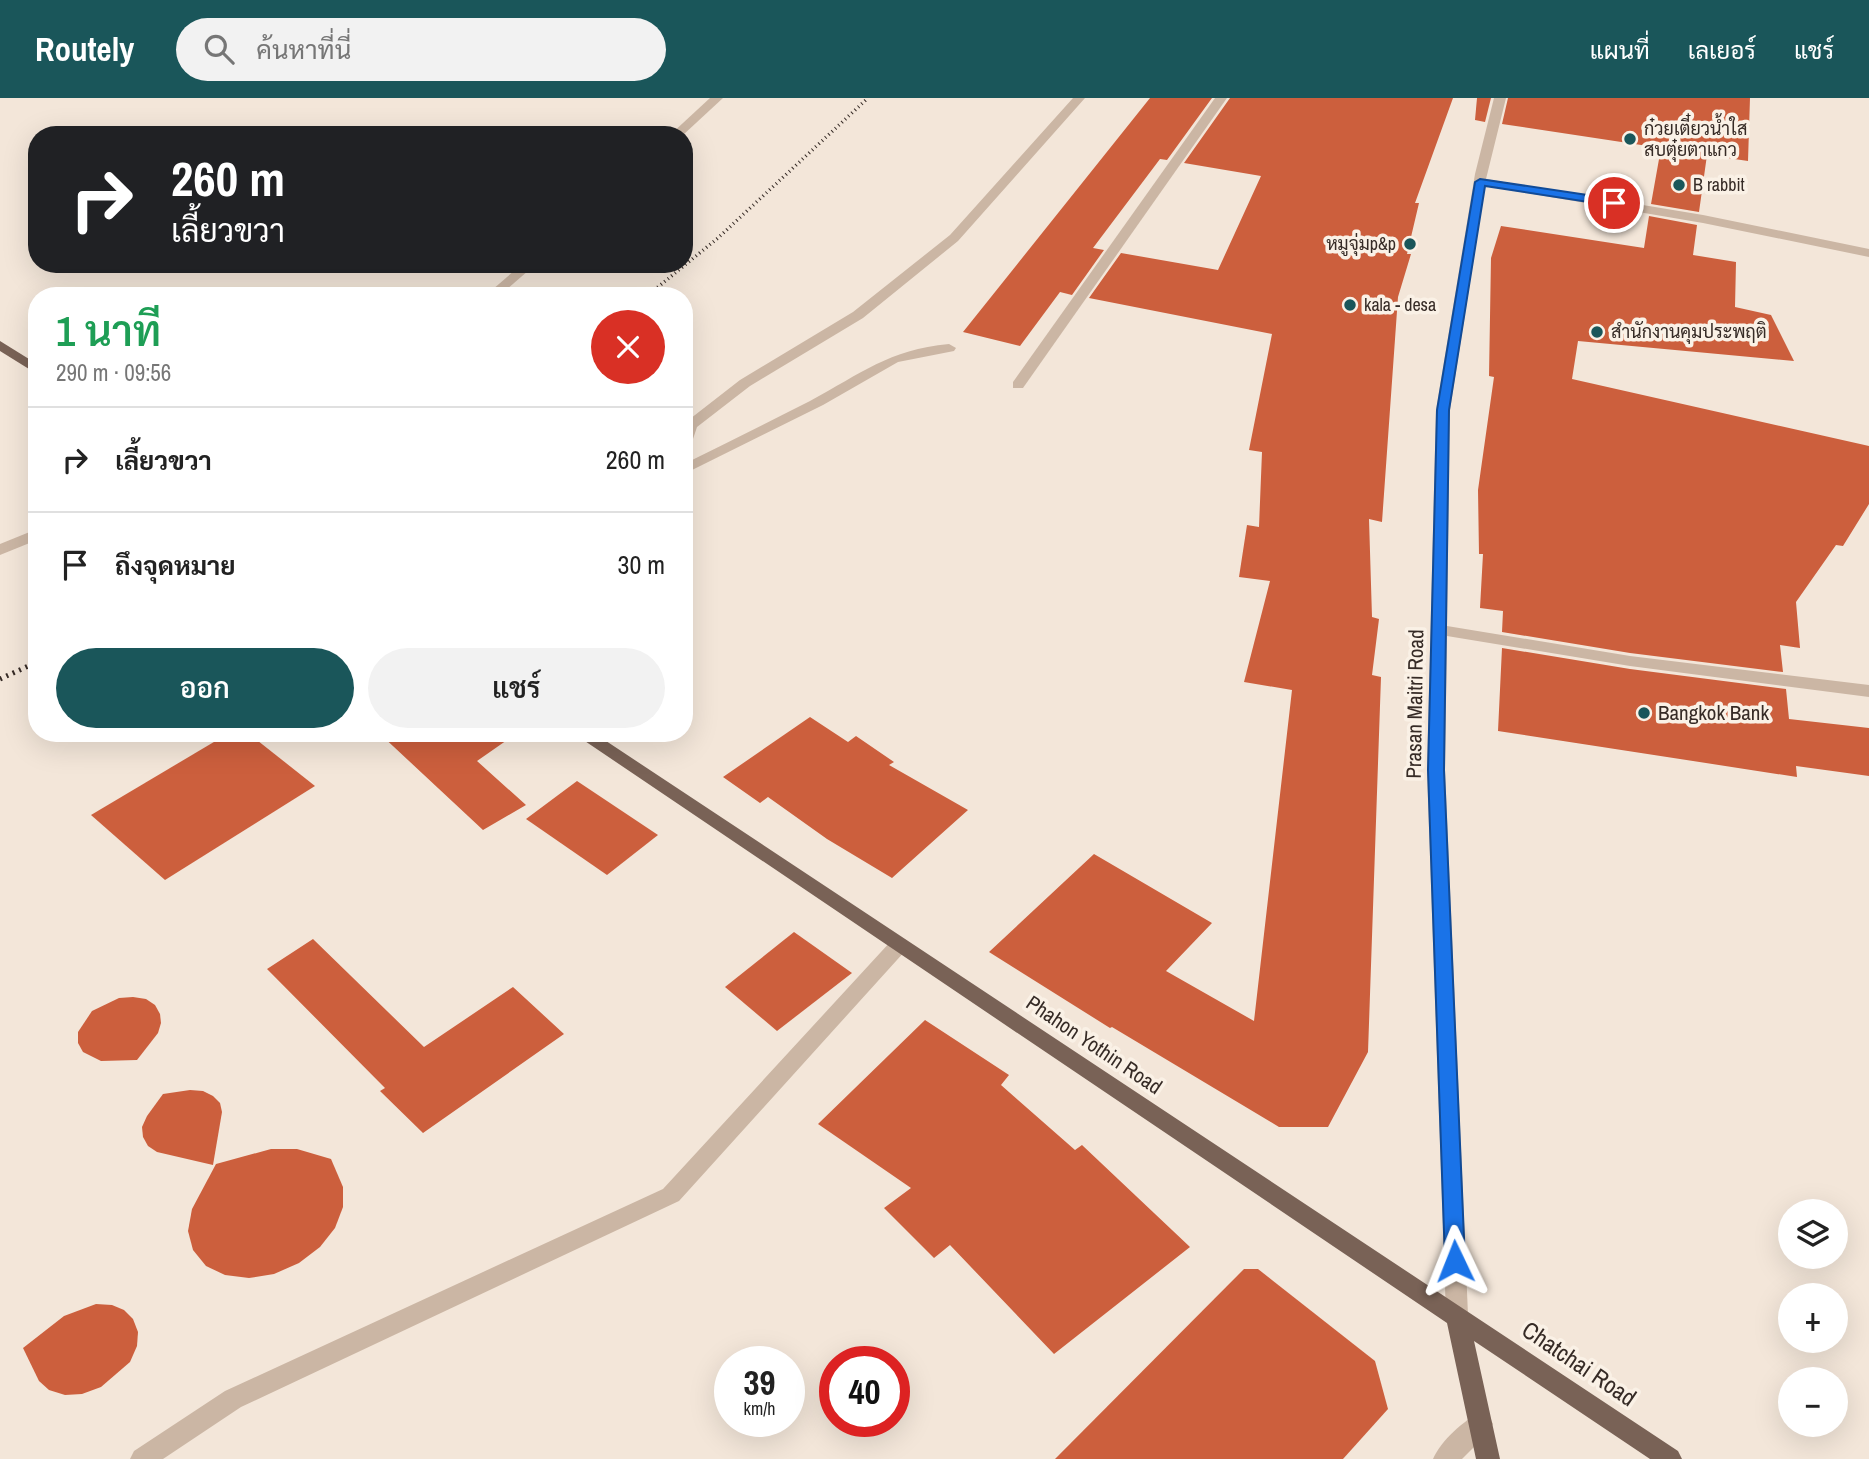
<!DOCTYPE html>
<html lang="th">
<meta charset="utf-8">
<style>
:root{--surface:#fff;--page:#f2f2f2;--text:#222;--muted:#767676;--line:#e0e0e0;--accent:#1a565a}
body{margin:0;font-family:"Archivo Narrow",Sarabun,sans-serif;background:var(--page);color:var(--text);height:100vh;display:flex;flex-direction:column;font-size:26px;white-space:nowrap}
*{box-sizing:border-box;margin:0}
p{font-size:23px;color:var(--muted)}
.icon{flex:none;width:38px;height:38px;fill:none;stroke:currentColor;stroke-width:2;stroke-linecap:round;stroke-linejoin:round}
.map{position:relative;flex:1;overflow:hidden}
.details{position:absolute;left:28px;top:189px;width:665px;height:455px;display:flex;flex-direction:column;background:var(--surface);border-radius:28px;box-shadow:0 7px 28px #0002}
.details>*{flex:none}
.hud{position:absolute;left:28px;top:28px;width:665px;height:147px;border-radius:28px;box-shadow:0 7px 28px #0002;background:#202124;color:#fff;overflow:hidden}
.buttons{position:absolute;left:1778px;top:1101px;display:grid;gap:14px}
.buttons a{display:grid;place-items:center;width:70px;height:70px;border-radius:50%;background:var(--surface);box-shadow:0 7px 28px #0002;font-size:35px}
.speed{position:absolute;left:714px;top:1248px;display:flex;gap:14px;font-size:35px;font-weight:700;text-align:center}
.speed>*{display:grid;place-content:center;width:91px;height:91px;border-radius:50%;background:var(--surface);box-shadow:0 7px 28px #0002;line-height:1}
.speed small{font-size:18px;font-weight:400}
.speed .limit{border:10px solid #d22;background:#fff;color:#111}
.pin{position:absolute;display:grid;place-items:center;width:60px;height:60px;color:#fff;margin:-30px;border:4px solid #fff;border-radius:50%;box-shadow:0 2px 7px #0007}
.me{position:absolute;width:77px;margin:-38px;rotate:358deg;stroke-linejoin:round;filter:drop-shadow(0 0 5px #0008)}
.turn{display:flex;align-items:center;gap:24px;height:147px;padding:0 28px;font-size:32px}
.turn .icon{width:91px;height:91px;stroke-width:2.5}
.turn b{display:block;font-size:49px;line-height:60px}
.round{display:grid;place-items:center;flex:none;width:74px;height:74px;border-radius:37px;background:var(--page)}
.overview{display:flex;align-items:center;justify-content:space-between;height:119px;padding:0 28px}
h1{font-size:42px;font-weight:600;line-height:52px;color:#1e9e55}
.primary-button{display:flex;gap:14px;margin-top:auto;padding:14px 28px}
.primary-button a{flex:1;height:80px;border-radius:42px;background:var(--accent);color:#fff;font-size:28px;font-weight:600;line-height:80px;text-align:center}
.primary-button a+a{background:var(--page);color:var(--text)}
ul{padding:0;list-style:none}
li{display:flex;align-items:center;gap:21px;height:105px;padding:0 28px;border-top:2px solid var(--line)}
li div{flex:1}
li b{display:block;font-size:26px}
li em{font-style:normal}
header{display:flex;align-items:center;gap:42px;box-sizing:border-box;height:98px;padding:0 35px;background:var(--accent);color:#fff}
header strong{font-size:33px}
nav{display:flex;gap:38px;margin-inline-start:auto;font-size:24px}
.search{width:490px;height:63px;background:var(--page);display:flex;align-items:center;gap:18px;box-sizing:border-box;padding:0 24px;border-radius:38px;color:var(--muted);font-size:26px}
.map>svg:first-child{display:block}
.building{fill:#cc5f3d}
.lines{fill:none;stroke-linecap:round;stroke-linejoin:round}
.minor{fill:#cbb6a4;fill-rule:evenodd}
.major{fill:#796256;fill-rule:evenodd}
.rail-far1{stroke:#362b26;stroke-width:3.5;stroke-dasharray:1 3.5;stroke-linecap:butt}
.rail{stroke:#362b26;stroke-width:5;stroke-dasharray:2 5;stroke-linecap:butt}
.route{fill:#1a73e8;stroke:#114b97;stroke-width:2}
.poi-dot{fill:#1a565a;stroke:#faf1e6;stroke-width:2.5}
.labels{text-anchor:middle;stroke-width:7;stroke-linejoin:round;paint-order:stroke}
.far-poi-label{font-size:18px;fill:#362b26;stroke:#faf1e6;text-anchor:start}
.street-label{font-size:21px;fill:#362b26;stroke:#faf1e6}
.poi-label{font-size:21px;fill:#362b26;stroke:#faf1e6;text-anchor:start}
.near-street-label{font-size:24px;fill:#362b26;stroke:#faf1e6}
</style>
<header>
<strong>Routely</strong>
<div class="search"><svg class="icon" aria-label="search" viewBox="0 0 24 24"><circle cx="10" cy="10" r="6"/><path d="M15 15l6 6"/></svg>ค้นหาที่นี่</div>
<nav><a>แผนที่</a><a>เลเยอร์</a><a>แชร์</a></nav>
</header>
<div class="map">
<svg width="1869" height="1361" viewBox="0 0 1869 1361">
<rect width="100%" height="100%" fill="#f3e6d9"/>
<g class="building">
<polygon points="1150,0 1212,0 1167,62 1160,61 1093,150 1104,152 1072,197 1060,194 1020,248 963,234"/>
<polygon points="1230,0 1453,0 1415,105 1419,105 1407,156 1411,156 1398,199 1382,424 1369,421 1372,519 1379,521 1372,577 1381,579 1368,954 1328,1029 1279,1029 1112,929 1110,930 989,854 1094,756 1212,825 1166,873 1254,923 1292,592 1244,584 1270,483 1239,479 1247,427 1259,429 1262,354 1249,352 1272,236 1089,200 1121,155 1218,172 1261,78 1184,65"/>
<polygon points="1477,0 1491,0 1485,24 1475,22"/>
<polygon points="1508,0 1750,0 1748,63 1707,57 1699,114 1651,106 1661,50 1502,26"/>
<polygon points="1649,118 1697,127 1693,157 1736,164 1735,209 1771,217 1794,263 1578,243 1572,281 1869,348 1869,406 1843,448 1836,447 1796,504 1800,550 1780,547 1783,574 1630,555 1502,534 1503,513 1480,510 1483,456 1479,456 1478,392 1494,279 1489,278 1491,160 1501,128 1644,150"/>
<polygon points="1502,550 1630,571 1786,591 1789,621 1869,630 1869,678 1796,668 1797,679 1498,633"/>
<polygon points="810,619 848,644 856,638 894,664 889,667 968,712 892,780 827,741 768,699 760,705 723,679"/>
<polygon points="229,635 248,635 315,688 165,782 91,717"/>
<polygon points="379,635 517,635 477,663 526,707 483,732"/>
<polygon points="577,683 658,737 607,777 526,721"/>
<polygon points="794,834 852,875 777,933 725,889"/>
<polygon points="313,841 424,949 513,889 564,936 423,1035 380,993 385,990 267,871"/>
<polygon points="133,899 146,901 155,907 160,916 161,925 158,935 137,962 101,963 83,954 78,945 78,934 92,913 119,900"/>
<polygon points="925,922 1009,977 1001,987 1075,1052 1082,1047 1190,1149 1054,1256 950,1147 934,1160 884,1110 911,1090 818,1026"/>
<polygon points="190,992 203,993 213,998 220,1005 222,1014 213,1067 157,1054 148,1048 143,1039 142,1029 147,1018 163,996"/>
<polygon points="271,1051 297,1051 331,1061 343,1089 343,1109 335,1130 320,1149 299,1165 274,1176 249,1180 225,1177 206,1168 193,1152 188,1133 192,1111 216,1066"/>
<polygon points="1244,1171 1258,1171 1375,1263 1388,1311 1343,1361 1055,1361"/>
<polygon points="96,1206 112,1207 124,1212 133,1221 138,1234 137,1248 130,1264 101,1289 82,1296 65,1297 49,1292 39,1283 23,1250 64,1218"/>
</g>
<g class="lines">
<g class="minor">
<polygon points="710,0 723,0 683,37 670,37"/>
<polygon points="1073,0 1085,0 958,143 863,220 750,288 697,329 691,347 684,351 686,324 740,282 853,214 950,137"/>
<polygon points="1215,0 1227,0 1023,290 1013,290 1013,284"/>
<polygon points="1494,0 1506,0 1486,81 1703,117 1869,151 1869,159 1703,125 1485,88 1450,312 1447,528 1630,558 1869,587 1869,599 1630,568 1447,538 1445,672 1468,1217 1465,1224 1457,1227 1449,1224 1446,1217 1427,672 1436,312 1475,76"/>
<polygon points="522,166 536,166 499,198 485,198"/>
<path d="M949,246L956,250L954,253L898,264L823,307L684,376V366C726,345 769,324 810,303C862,275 888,252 949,246Z"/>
<polygon points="37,431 37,442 0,457 0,446"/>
<polygon points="899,840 906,842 909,847 906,852 679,1103 241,1309 163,1361 130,1361 134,1353 225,1293 663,1091 892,842"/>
<path d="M1481,1315L1489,1318L1493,1326L1489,1334L1462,1361H1433C1440,1344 1464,1321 1481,1315Z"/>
</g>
<g class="major">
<polygon points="0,243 37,266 37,276 0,253"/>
<polygon points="573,635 594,635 1678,1353 1682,1361 1650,1361 1474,1243 1500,1361 1476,1361 1447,1225"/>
</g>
<polyline class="rail-far1" points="647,198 718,140 868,0"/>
<polyline class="rail" points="0,581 37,564"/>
</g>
<polygon class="route" points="1480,81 1614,101 1619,105 1614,108 1485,88 1449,312 1444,672 1465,1163 1462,1169 1455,1171 1448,1169 1445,1163 1428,672 1437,312 1475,84"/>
<g class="poi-dot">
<circle cx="1630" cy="41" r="7"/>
<circle cx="1679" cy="87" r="7"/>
<circle cx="1410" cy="146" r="7"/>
<circle cx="1350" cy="207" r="7"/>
<circle cx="1597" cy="234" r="7"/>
<circle cx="1644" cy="615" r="7"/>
</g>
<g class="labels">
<g class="far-poi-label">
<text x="1644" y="37">ก๋วยเตี๋ยวน้ำใส<tspan x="1644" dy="21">สบตุ๋ยตาแกว</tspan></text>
<text x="1693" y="93">B rabbit</text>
<text x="1396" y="152" text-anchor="end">หมูจุ่มp&amp;p</text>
<text x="1364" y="213">kala - desa</text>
<text x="1611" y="240">สำนักงานคุมประพฤติ</text>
</g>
<g class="street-label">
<text transform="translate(1415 606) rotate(-89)" y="7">Prasan Maitri Road</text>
<text transform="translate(1094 947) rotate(34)" y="7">Phahon Yothin Road</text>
</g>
<g class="poi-label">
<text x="1658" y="622">Bangkok Bank</text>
</g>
<g class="near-street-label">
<text transform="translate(1579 1266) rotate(34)" y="8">Chatchai Road</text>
</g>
</g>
</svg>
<div class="buttons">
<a><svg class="icon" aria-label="layers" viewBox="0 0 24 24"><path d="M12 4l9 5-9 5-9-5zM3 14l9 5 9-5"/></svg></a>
<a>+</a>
<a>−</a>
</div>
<div class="speed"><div>39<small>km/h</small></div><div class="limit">40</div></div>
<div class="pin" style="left:1614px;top:105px;background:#d93025"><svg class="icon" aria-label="arrive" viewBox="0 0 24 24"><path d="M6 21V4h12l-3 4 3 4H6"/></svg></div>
<svg class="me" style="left:1455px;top:1163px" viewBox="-20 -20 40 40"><path d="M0-17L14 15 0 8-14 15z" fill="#1a73e8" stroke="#fff" stroke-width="4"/></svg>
<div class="hud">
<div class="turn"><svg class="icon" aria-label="right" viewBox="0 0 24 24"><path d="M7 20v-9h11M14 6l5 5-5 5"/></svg><div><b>260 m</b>เลี้ยวขวา</div></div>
</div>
<section class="details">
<div class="overview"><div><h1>1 นาที</h1><p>290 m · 09:56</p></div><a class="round" style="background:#d93025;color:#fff"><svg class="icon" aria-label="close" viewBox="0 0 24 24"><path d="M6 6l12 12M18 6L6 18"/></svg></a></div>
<ul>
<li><svg class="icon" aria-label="right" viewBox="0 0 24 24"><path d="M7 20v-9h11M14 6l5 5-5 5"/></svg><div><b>เลี้ยวขวา</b></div><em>260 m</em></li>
<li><svg class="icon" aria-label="arrive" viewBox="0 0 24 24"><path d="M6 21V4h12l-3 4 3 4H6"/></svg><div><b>ถึงจุดหมาย</b></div><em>30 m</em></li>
</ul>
<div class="primary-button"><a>ออก</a><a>แชร์</a></div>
</section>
</div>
